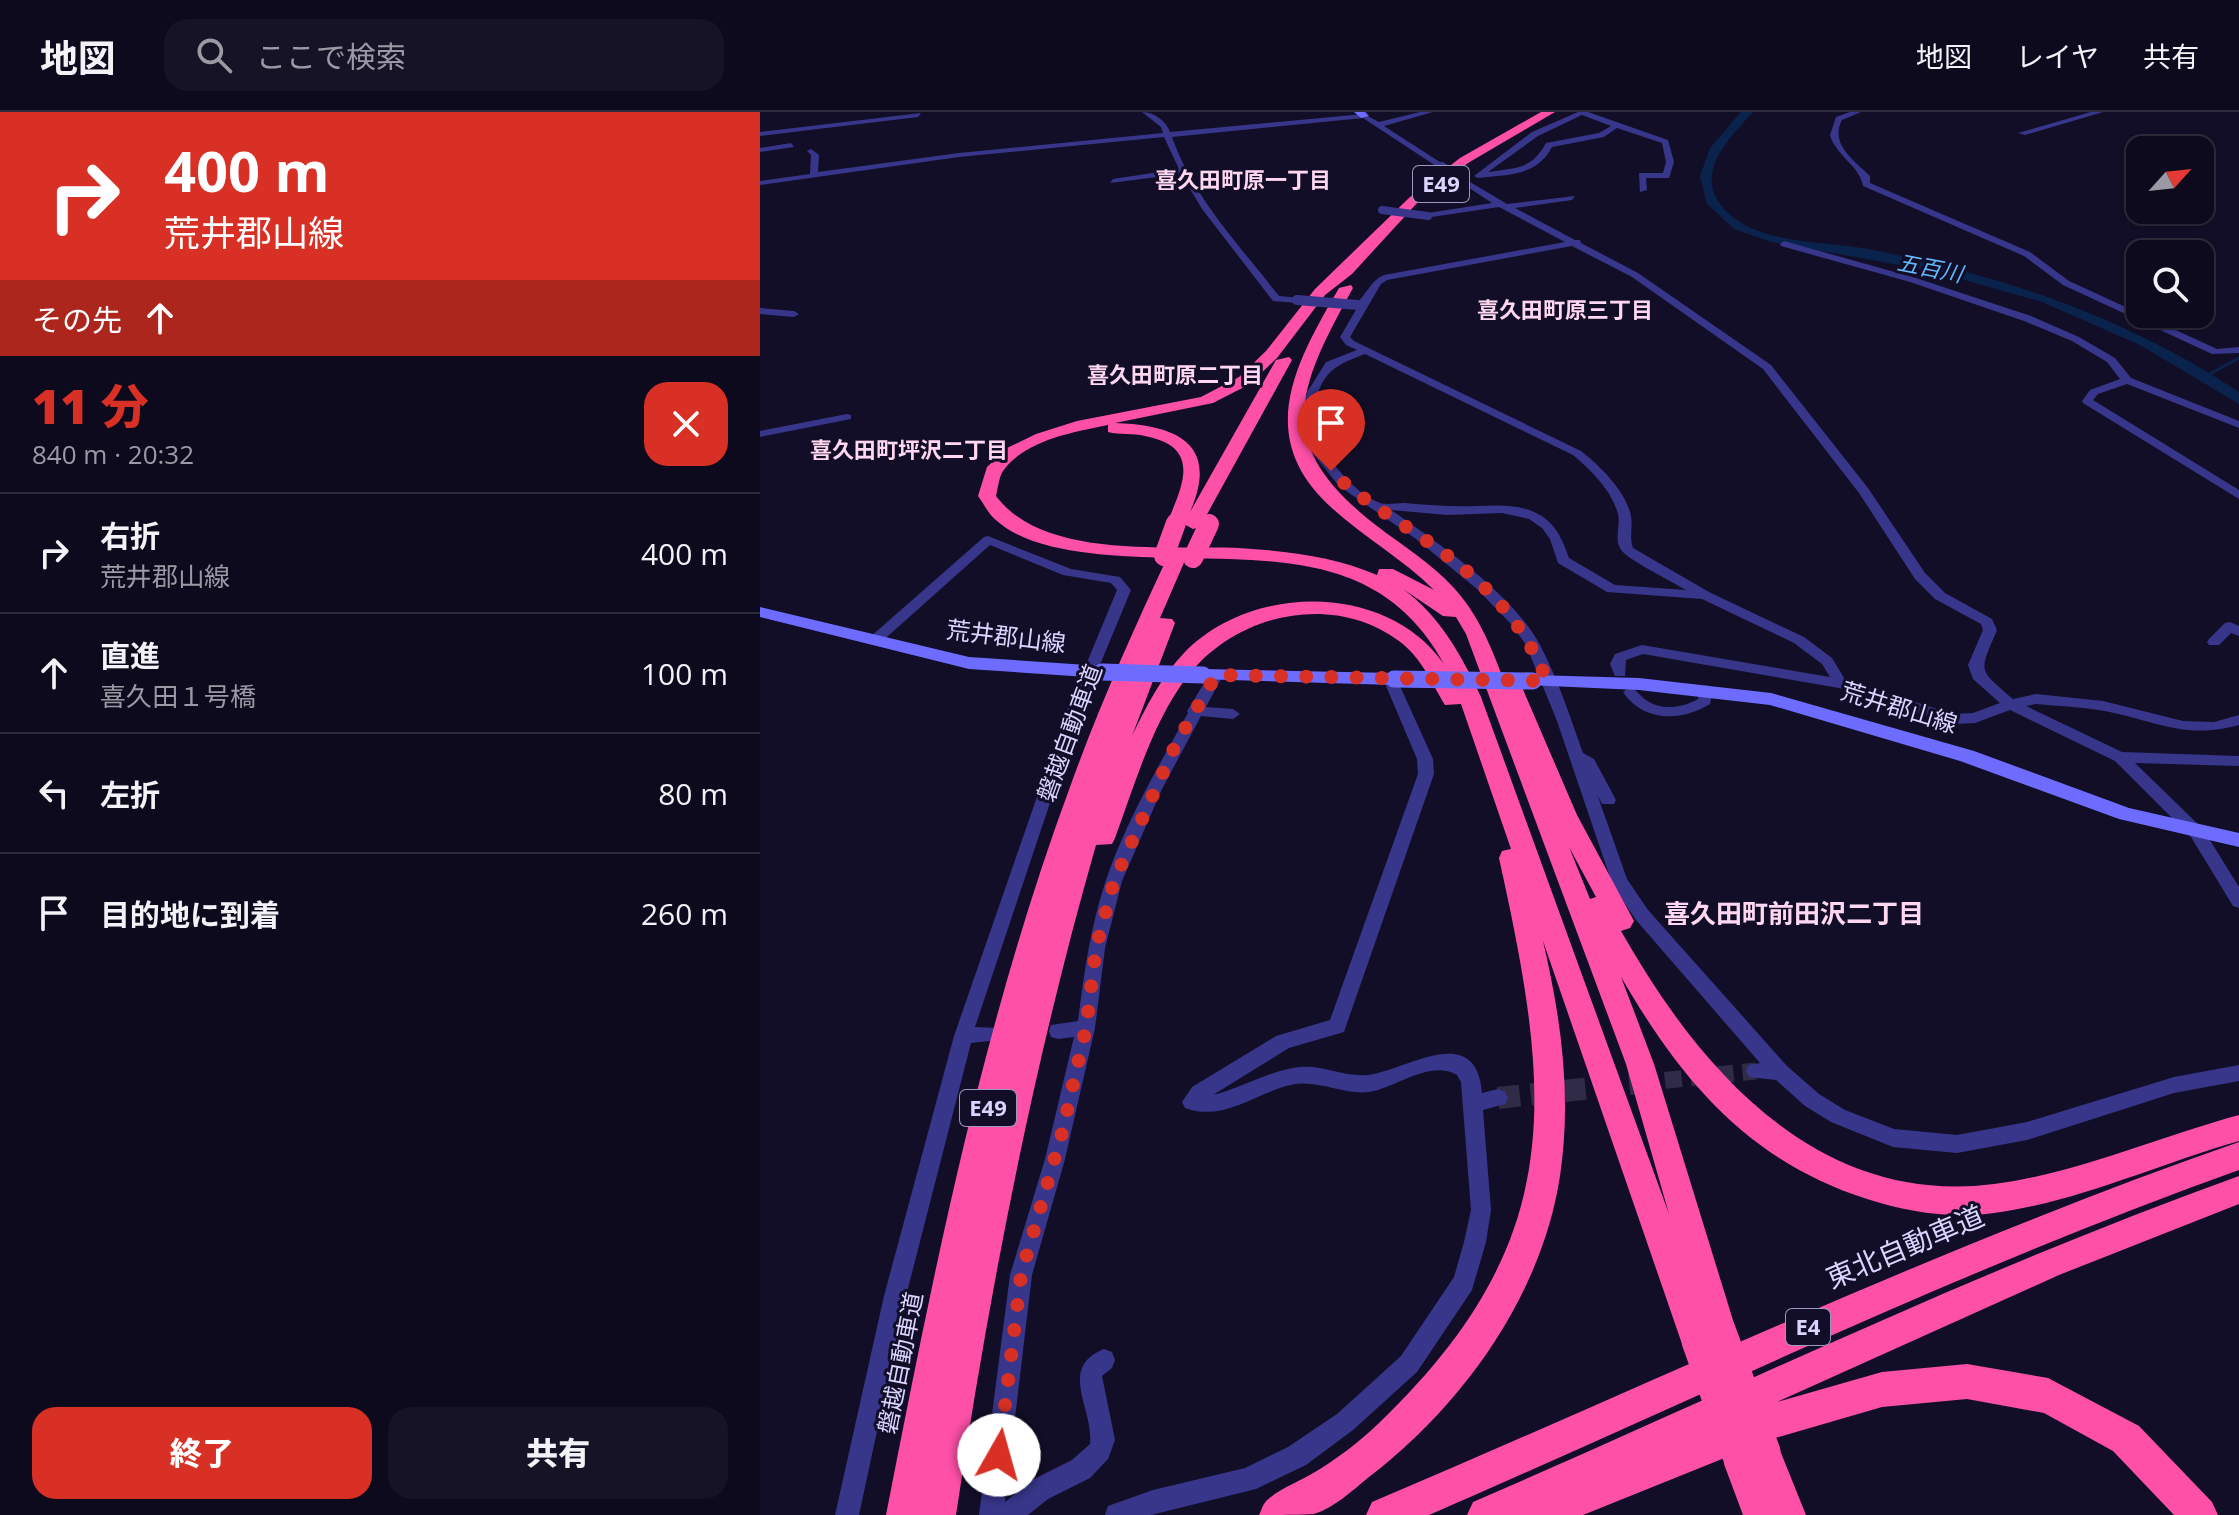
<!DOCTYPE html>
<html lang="ja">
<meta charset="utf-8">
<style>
:root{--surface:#0e0a1e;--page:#171327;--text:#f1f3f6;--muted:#9b9aa4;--line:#2e2b3c;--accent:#d93025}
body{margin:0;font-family:"Open Sans","Noto Sans JP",sans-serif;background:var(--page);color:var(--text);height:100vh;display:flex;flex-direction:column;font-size:30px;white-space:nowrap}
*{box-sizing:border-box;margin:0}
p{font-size:26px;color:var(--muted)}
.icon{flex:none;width:44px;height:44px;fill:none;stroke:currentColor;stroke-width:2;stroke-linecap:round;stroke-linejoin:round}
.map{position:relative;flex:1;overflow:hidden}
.sheet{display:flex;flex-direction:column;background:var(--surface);width:760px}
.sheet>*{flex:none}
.top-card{background:#d93025;color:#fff;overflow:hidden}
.needle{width:52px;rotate:63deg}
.tools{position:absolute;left:1366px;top:24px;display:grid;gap:16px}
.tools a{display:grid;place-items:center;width:88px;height:88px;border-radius:16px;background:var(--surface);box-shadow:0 2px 6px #0004,0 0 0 2px var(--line);font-size:40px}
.pin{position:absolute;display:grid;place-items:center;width:68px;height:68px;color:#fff;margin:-82px -34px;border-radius:50% 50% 50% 0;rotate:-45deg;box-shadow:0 0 8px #0007}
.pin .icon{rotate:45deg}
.me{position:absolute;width:88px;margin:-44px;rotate:7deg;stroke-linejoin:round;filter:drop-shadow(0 0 6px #0008)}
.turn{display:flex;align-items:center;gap:28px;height:168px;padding:0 32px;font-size:36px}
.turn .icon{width:104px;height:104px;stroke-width:2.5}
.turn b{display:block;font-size:56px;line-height:68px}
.then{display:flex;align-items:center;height:76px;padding:0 32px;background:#0003;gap:16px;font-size:30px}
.round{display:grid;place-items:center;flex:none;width:84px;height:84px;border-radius:24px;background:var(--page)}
.overview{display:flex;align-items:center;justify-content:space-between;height:136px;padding:0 32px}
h1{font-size:48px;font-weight:800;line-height:60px;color:var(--accent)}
.button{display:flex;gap:16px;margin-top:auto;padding:16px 32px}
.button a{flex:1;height:92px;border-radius:24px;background:var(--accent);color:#fff;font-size:32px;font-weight:800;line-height:92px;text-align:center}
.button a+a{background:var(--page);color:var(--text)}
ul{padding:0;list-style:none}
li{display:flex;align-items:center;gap:24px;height:120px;padding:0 32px;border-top:2px solid var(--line)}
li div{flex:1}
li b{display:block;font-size:30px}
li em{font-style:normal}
header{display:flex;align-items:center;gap:48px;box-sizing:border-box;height:112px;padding:0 40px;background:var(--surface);border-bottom:2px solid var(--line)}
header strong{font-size:38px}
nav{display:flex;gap:44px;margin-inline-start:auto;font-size:28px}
.search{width:560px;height:72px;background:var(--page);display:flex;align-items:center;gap:20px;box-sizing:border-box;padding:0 28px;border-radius:24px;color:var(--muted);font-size:30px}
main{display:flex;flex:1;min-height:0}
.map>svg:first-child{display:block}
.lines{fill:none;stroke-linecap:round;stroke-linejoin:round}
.stream{stroke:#09234c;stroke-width:3}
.river{fill:#09234c;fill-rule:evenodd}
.street-tunnel-far1{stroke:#302c48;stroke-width:17;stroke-dasharray:17 9;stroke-linecap:butt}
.street-tunnel{stroke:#302c48;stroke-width:22;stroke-dasharray:22 11;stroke-linecap:butt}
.street{fill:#37368a;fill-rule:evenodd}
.secondary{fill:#6d6cff;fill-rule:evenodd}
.highway{fill:#ff50a8;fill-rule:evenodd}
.street-bridge-far1{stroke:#37368a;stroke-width:8}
.street-bridge{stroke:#37368a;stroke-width:10}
.secondary-bridge{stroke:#6d6cff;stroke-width:17}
.highway-bridge-far1{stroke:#ff50a8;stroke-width:20}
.highway-bridge{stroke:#ff50a8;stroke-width:33}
.route{stroke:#d93025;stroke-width:14;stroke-dasharray:0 25.2}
.labels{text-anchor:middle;stroke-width:6;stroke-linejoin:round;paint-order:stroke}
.far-neighbourhood-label{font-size:22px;font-weight:bold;fill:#ffd7f1;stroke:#120e28}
.shield{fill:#120e28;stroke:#9d99be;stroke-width:2}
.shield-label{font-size:22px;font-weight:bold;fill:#d9d5ff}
.far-water-label{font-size:22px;font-style:italic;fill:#63baff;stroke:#120e28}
.street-label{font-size:24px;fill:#d9d5ff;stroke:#120e28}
.neighbourhood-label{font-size:26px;font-weight:bold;fill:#ffd7f1;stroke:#120e28}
.near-street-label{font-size:28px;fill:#d9d5ff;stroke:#120e28}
</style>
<header>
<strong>地図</strong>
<div class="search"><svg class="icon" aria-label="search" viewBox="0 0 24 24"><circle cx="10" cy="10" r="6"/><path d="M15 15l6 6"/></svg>ここで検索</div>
<nav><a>地図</a><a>レイヤ</a><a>共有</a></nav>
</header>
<main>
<section class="sheet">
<div class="top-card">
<div class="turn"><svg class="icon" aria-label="right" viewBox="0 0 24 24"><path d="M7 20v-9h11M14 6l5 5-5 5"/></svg><div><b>400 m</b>荒井郡山線</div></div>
<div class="then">その先<svg class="icon" aria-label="ahead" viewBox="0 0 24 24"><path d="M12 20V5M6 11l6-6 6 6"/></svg></div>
</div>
<div class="overview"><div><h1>11 分</h1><p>840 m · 20:32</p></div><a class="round" style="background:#d93025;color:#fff"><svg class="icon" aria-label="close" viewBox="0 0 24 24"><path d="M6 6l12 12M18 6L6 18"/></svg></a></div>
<ul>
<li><svg class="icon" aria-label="right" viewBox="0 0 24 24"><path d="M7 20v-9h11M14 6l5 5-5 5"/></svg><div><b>右折</b><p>荒井郡山線</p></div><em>400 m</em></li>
<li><svg class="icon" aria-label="ahead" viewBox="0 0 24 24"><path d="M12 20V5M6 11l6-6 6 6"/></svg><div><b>直進</b><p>喜久田１号橋</p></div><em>100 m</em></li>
<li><svg class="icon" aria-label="left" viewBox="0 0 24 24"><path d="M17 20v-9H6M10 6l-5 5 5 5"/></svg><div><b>左折</b></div><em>80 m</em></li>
<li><svg class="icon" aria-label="arrive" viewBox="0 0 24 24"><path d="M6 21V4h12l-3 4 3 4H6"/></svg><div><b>目的地に到着</b></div><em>260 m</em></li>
</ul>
<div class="button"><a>終了</a><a>共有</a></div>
</section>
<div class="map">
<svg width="1479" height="1403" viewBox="0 0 1479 1403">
<rect width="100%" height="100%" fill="#120e28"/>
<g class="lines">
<polyline class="stream" points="1446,264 1479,246"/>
<path class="river" d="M981,0H993C972,24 934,58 961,93C993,134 1063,128 1109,137C1245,165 1362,203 1479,280V292L1380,233L1282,190L1173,159L1011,130L974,117L947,92L940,64L950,36Z"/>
<polyline class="street-tunnel-far1" points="879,971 996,959"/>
<polyline class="street-tunnel" points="738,986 898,969"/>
<g class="street">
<path d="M382,0C394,0 406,9 410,20L604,2L619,10L660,0H673L624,14L686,54L679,56L603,6L412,25C433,85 480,134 519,184L540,186L542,188L537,191L513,189L442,97L421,62L350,71L353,67L419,57L404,25L199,45L0,73V69L50,62L51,43L47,39L51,37L59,43L58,60L199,41L403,21L401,15Z"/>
<path d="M818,0H828L908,28L914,50L909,66H886L887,78L880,80L879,61H903L906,50L902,31L857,16L844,25L792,35C776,65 748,62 718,66L714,64L772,20ZM822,3L851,14L839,21L786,31C771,58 756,56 728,60L778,24Z"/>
<path d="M1090,0H1101L1082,8C1069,32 1095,49 1110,64V71L1270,140L1309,169L1457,237L1479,235V241L1452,242L1303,173L1264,144L1103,74C1100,54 1076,44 1070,23L1076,5Z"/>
<polygon points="1331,0 1343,0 1265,23 1258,21"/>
<polygon points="161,1 158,5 0,24 0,20"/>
<polygon points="31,31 34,35 0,40 0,36"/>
<path d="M700,64L747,92L815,84L812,88L755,96L815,128H820L821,131L878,161L1011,253L1108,376L1165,461L1185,481L1232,507L1237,518C1219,561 1217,556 1253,587L1276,582L1343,589L1423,609L1454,610L1479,603V613C1425,628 1396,609 1345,599C1322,595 1299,594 1276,592L1266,594L1362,640L1479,644V654L1375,651L1443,717L1479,775V796L1473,794L1431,725L1355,649L1250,598L1215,611L1194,612L1079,576L883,542L866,548L865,564H855L850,552L855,542L882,533L1070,565L1062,552L1034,531L942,487L847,480L798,451L790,427L782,416L769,407L742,401L687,403L631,398C677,430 754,483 780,533C798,567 810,605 823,641L834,647L856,688L854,692H842L837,682L867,767L888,798L1027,954L1059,982L1085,998L1134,1017L1197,1023L1267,1010L1414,965L1479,953V969L1414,981L1267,1028L1197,1041L1133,1035L1071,1010L1045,994L1016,968L989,965L986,959L989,953L1000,951L876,808L853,774L797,609L766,533L752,513L717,477L656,427L579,374L553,342L541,317L539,304L548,279L566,250L597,238L586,233L580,225L597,196L593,193C606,186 609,169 624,163L805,130L739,95L665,106L664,104L668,101L732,91L697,68ZM812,134L872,165L1003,257L1099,381L1155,467L1175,487L1221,512L1223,518L1208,553L1213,567L1240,591L1213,601L1194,602L1086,569L1072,546L1044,525L949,480L873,436C869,425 873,415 871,404C866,379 840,354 821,339L594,229L590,225L621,172L627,168ZM605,242L813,343C831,358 852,379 858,402C861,414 853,428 862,439C872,450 911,469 926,478L855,473L809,446C803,429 796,411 778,402C760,392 737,393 718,394C692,395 669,393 644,391C636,391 626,393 620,391C599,383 582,363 569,346C553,327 549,307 557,284C566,256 580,252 605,242Z"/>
<polygon points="1024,129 1156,166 1271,204 1319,225 1355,246 1371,266 1479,309 1479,316 1367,272 1338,282 1333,288 1479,378 1479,387 1323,291 1322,289 1330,278 1360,267 1347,250 1312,229 1264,209 1150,170 1021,134 1020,132"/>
<polygon points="0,196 34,199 39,202 34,205 0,202"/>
<polygon points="87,302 91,303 91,307 0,325 0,319"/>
<polygon points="228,424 311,457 360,465 371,478 320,601 215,915 238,916 240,922 238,928 211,931 146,1184 99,1403 75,1403 124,1184 194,924 306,601 357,478 351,471 303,463 230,433 119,532 109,532 107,529 109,526 224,425"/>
<polygon points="1470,510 1479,514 1479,524 1471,521 1459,533 1449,533 1447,530 1449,527 1465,511"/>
<path d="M456,558L463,563L446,595L473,597L480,602L473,607L441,604L402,677L362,769L345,836L335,916L305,1047L272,1163L245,1390L270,1369L312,1348L330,1332C334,1297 297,1256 344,1237L352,1240L355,1248L352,1256L342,1264L355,1328L348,1347L330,1366L288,1387L268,1403H219L250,1163L285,1047L314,925L298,927L291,925L289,919L291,913L318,909C324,862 330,817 345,771C364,713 398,655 428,601L427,599L451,560Z"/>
<path d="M634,562L641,567L640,574L673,647L674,662L586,914L584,920L529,936L453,983C482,976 510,958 540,955C563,953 584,965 607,963C644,960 716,907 722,981L738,977L745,980L748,986L745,992L723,998L731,1098L726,1130L712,1178L657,1260L593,1318L546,1353L496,1377L391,1403H345L348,1394L393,1378L485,1356L528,1335L577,1302L641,1244L694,1165L704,1130L711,1098L701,970L697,963C670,947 636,976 609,980C585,983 561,969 536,972C498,978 465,1011 425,996L422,990L432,975L516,924L570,908L658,662L657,647L626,574L629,564Z"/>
<path d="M946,573L953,578L950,592C921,610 883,610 863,580L870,575C877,578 879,583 886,588C902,599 922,596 938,587L939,578Z"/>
</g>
<g class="secondary">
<polygon points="594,0 605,0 609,4 601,6"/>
<polygon points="0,495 209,545 342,554 351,560 342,566 209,557 0,505"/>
<polygon points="443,557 634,561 643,567 634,573 437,567 434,563"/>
<polygon points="773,563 879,566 1011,581 1214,639 1369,696 1479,721 1479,735 1359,707 1200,649 1010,593 879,578 767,573 764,569 767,565"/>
</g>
<g class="highway">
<path d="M781,0H795L708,51L658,90L592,162L565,183L517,246L490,272L453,291L355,311C417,313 460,332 430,400L516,248L529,245L532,248L440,415L433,417L424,412L416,417L407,411C423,373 442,335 385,324C373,321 360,323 348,320V313C314,320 265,328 243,359C239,365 238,376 236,384C284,448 407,433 479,436C526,439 574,444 617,463L619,457H633L674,478C643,447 605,426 573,397C493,326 535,252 579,176L591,173L593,176C536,279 512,333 617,414C643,434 671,451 693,475C718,502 730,532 743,566H758L817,703L874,809L870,816L861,819C939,957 1057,1095 1234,1072C1318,1061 1398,1025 1479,1003V1029C1398,1052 1318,1090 1234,1101C1191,1107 1148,1100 1107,1087C989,1049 922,970 861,865L894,952L976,1218L971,1230L959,1235L953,1233L950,1241L938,1246L926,1241L921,1229L783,829C801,906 812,984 800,1064C782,1183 703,1293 609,1365C593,1378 574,1396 554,1402C539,1403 515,1403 499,1403C501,1399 502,1395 504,1392C513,1379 541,1369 555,1360C577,1347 599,1330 618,1312C809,1129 792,986 739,746L742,739L751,737L701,592L685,593C671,570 662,546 639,529C573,480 476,501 427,565C392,611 375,672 355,726L352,732L336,733C273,953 230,1176 196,1403H126C174,1158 223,910 310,675C338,597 372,521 407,446C358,444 275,443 237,409C229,403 224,392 218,384L227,355L247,336L276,322L317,309L441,285L479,265L506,239L555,177L650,85L700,46ZM426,446C532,448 627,448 684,552C627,470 491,471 424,541C401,565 386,595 372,624L415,511L412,507L400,506ZM643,477L683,504L696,505L706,522L866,952L909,1102L721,585C702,544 680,504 643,477ZM809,735L836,785L830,787Z"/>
<path d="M1479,1030V1058C1202,1157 938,1286 669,1403H606L612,1390C900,1268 1183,1133 1479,1030Z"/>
<path d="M1479,1064V1092L1299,1163L1017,1290L1122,1260L1207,1252L1288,1266L1379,1314L1452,1390L1458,1403H1414L1353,1339L1284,1301L1207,1287L1122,1295L1015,1326L1046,1403H983L964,1352L967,1345L823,1403H707L713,1390C968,1280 1217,1158 1479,1064Z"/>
</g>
<g class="street-bridge-far1">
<polyline points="682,54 700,66"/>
<polyline points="622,98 668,104"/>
</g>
<polyline class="street-bridge" points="537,188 598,193"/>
<g class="secondary-bridge">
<polyline points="342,560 443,563"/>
<polyline points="634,567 773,569"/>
</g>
<g class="highway-bridge-far1">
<polyline points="404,444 416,411"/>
<polyline points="433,446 449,412"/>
</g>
<g class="highway-bridge">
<polyline points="959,1218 1004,1340"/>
<polyline points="938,1229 982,1352"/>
</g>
</g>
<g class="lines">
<path class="route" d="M239,1343L261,1163L302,1021L326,916L336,836L354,769L416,632L456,563L787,569C760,501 715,461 655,421C626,401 595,383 571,359"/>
</g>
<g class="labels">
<g class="far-neighbourhood-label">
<text x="483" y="76">喜久田町原一丁目</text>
<text x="805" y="206">喜久田町原三丁目</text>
<text x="415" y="271">喜久田町原二丁目</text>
<text x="149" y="346">喜久田町坪沢二丁目</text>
</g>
<g class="shield">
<rect x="653" y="54" width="56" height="36" rx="6"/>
<rect x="200" y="978" width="56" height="36" rx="6"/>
<rect x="1026" y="1197" width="44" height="36" rx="6"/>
</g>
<g class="shield-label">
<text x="681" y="80">E49</text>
<text x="228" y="1004">E49</text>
<text x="1048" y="1223">E4</text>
</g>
<g class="far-water-label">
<text transform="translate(1170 156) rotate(11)" y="8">五百川</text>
</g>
<g class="street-label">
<text transform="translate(246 525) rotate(7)" y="8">荒井郡山線</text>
<text transform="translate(1139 596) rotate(17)" y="8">荒井郡山線</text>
<text transform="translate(310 621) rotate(-70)" y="8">磐越自動車道</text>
<text transform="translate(141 1251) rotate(-79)" y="8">磐越自動車道</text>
</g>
<g class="neighbourhood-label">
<text x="1034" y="811">喜久田町前田沢二丁目</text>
</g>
<g class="near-street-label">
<text transform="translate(1145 1135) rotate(-23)" y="10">東北自動車道</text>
</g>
</g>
</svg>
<div class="tools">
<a><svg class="needle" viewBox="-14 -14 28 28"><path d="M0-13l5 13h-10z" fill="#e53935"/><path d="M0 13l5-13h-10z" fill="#9b9aa4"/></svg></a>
<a><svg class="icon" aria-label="search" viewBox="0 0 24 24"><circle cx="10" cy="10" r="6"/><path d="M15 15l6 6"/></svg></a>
</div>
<div class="pin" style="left:571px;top:359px;background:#d93025"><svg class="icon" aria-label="arrive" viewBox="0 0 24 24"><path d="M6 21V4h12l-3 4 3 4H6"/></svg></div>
<svg class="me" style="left:239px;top:1343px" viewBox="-20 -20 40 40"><circle r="19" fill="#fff"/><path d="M0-13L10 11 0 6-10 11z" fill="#d93025"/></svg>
</div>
</main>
